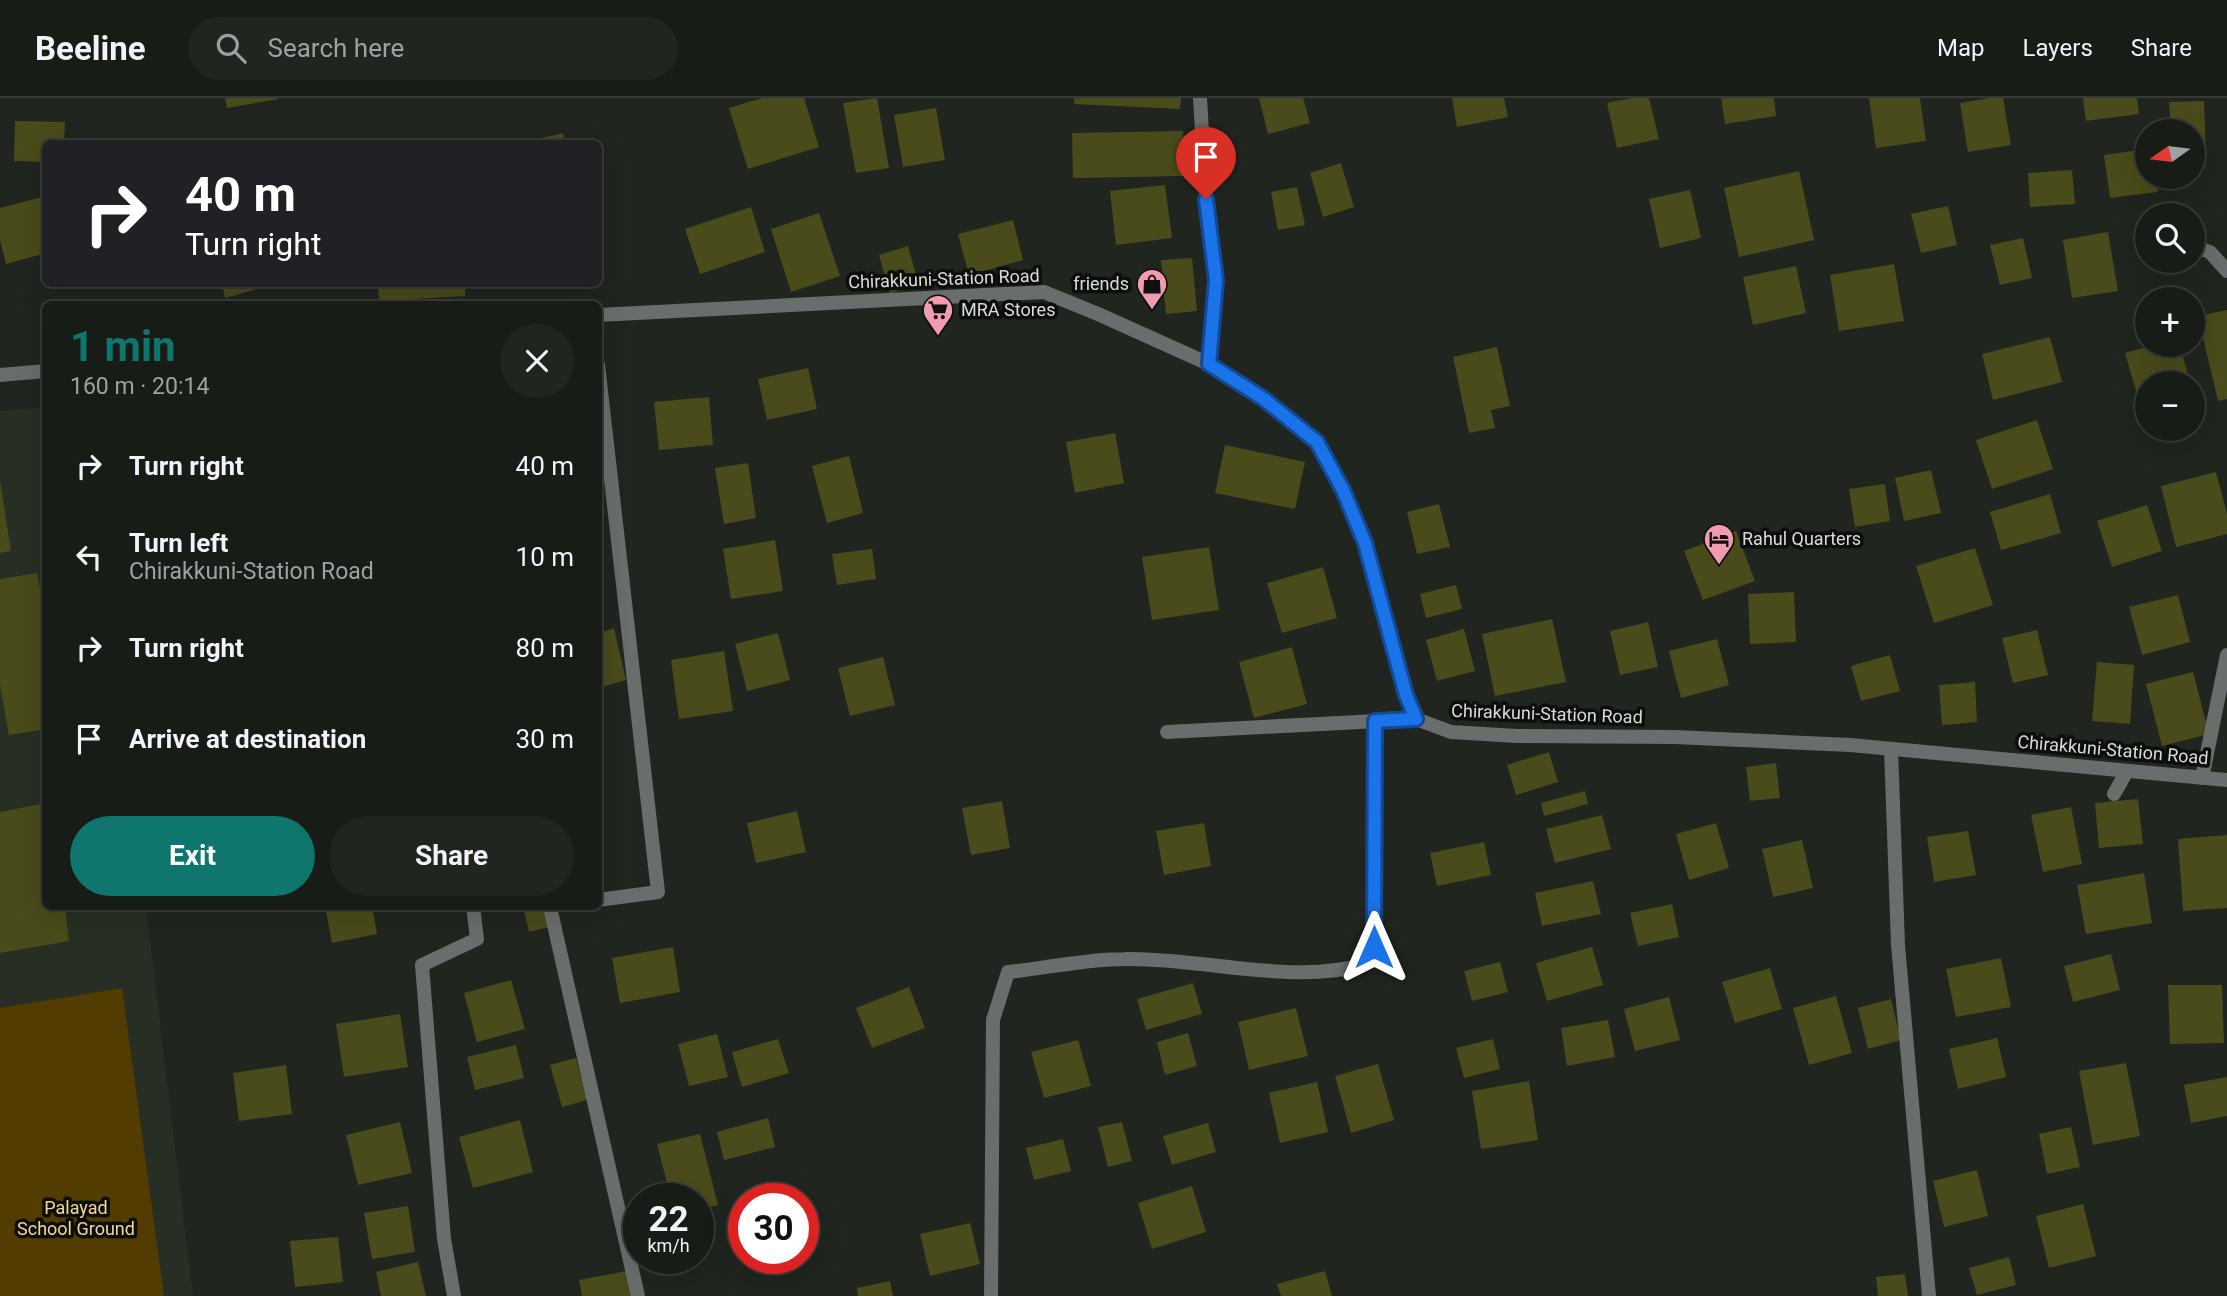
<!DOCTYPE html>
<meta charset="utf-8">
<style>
:root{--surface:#181c17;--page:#212520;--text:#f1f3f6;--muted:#9fa1a1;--line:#363a36;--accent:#0f766e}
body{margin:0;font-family:Roboto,sans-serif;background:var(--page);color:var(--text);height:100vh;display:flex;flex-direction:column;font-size:26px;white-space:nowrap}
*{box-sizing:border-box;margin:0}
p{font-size:23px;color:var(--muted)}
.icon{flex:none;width:38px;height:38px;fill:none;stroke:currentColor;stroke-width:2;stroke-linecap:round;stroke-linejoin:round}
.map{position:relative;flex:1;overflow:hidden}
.drawer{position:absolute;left:42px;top:203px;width:560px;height:609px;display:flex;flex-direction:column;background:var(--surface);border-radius:10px;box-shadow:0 7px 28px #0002,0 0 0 2px var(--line)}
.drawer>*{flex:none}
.hud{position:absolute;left:42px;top:42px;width:560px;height:147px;border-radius:10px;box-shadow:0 7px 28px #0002,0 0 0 2px var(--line);background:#202124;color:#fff;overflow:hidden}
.needle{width:46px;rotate:256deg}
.controls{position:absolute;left:2135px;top:21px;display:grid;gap:14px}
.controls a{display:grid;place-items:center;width:70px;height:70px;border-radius:50%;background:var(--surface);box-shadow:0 7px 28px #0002,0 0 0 2px var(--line);font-size:35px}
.speed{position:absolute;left:623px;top:1085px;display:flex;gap:14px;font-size:35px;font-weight:700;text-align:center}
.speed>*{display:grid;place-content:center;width:91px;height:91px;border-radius:50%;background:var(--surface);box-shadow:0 7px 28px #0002,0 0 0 2px var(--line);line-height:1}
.speed small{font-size:18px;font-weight:400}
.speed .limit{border:10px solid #d22;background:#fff;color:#111}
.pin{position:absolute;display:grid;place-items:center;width:60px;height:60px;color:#fff;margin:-72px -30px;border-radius:50% 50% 50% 0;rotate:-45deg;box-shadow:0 0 7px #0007}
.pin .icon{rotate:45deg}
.me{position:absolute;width:77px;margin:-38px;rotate:0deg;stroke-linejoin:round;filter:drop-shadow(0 0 5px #0008)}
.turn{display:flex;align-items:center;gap:24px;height:147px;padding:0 28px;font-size:32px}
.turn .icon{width:91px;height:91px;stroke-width:2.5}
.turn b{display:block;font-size:49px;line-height:60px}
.round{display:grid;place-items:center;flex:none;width:74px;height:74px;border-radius:37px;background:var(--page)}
.headline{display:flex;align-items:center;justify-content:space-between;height:119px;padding:0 28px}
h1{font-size:42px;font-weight:700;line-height:52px;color:var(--accent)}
.button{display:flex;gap:14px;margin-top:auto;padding:14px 28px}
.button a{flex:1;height:80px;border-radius:42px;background:var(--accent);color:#fff;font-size:28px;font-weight:700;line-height:80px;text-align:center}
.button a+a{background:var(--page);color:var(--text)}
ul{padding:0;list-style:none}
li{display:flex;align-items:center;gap:21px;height:91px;padding:0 28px}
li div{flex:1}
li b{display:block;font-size:26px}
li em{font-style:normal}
header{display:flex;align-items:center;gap:42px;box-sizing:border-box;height:98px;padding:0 35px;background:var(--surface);border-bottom:2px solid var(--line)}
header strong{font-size:33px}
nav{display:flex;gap:38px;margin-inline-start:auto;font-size:24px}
.search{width:490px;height:63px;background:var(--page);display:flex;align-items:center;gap:18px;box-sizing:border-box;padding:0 24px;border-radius:38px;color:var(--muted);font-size:26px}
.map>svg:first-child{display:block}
.built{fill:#272f24}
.green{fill:#533c00}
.building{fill:#494b1a}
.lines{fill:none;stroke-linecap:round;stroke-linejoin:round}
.street{stroke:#696d6b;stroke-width:14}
.route-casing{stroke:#114b97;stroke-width:18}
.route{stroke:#1a73e8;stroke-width:12}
.labels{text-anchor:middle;stroke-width:7;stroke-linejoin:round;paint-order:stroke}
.street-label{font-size:18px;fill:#d9ddd8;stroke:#0b0e0b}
.poi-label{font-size:18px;fill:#d9ddd8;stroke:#0b0e0b;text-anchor:start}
.park-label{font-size:18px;fill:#f6d698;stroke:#0b0e0b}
</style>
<header>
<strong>Beeline</strong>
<div class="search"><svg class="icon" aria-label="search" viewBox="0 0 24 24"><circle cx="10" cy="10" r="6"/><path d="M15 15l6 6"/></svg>Search here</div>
<nav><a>Map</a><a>Layers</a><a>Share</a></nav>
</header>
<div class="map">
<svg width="2227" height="1198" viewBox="0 0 2227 1198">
<rect width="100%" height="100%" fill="#20251f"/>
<polygon class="built" points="45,309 46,808 146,809 193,1198 0,1198 0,313"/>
<polygon class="green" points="122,890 164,1198 0,1198 0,910"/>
<g class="building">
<polygon points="225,0 277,0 278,1 227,10"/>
<polygon points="762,0 804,0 819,49 748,71 729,10"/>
<polygon points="877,0 889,70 856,75 843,5"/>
<polygon points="1074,0 1181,0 1180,11 1074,6"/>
<polygon points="1259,0 1303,0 1310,25 1268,36"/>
<polygon points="1452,0 1504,0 1508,19 1457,29"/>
<polygon points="1632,0 1649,0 1659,41 1617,50 1607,5"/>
<polygon points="1721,0 1774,0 1776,18 1725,26"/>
<polygon points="1869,0 1920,0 1926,43 1876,50"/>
<polygon points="1989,0 2003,0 2011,47 1968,54 1960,5"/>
<polygon points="2083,0 2137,0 2139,16 2086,23"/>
<polygon points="2204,3 2206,58 2193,59 2193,33 2171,33 2169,4"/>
<polygon points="936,10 945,62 903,69 894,17"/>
<polygon points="15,23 65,24 64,46 46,46 46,64 14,63"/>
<polygon points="1183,33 1185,78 1073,80 1072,35"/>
<polygon points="563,35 565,46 525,46 525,44"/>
<polygon points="2147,51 2147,79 2156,79 2158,94 2110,100 2104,57"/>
<polygon points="1341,65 1354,109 1323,119 1310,75"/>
<polygon points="2072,72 2075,106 2030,109 2028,75"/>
<polygon points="1799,73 1814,142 1739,159 1724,90"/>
<polygon points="1165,87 1172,140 1116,147 1110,93"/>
<polygon points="1297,89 1305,127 1278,132 1271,94"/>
<polygon points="1690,92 1701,140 1660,150 1649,101"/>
<polygon points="46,98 46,155 6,166 0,142 0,110"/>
<polygon points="1948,108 1957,147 1921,155 1911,116"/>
<polygon points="751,109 765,154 700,176 685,131"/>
<polygon points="819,115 840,178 791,194 771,131"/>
<polygon points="1013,122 1023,162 969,177 958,136"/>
<polygon points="2108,134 2118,193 2072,200 2063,142"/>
<polygon points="2023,140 2032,180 2000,187 1990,147"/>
<polygon points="908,148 919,187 890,195 879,157"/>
<polygon points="1192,160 1197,213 1166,216 1161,162"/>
<polygon points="1894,166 1904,223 1839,233 1830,177"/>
<polygon points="1796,168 1806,215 1753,227 1743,179"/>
<polygon points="222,186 275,186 225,200"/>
<polygon points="378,186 465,186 465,198 379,203"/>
<polygon points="2227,212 2227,301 2218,303 2198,218"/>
<polygon points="2050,239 2062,284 1993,302 1982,256"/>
<polygon points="2153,247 2180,247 2190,285 2147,285 2147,305 2140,307 2125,255"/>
<polygon points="1497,249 1510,308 1491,312 1495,330 1469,335 1453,259"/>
<polygon points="808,270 817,311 767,322 758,281"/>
<polygon points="709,299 713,347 659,352 654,304"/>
<polygon points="2037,322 2053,371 1992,391 1976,342"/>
<polygon points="1115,335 1124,385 1075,395 1066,344"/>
<polygon points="1225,347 1305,364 1295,411 1215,395"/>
<polygon points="849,358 863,415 827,425 812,368"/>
<polygon points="748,365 756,420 724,426 715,370"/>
<polygon points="1931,372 1941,415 1904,423 1895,380"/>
<polygon points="2216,374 2227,416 2227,436 2176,449 2161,388"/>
<polygon points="0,382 11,453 0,455"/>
<polygon points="1885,386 1890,423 1855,429 1849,391"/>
<polygon points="2050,396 2061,435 2001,452 1990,414"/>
<polygon points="1439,406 1450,449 1417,456 1407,414"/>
<polygon points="2147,407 2162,453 2112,469 2097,423"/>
<polygon points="1736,433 1755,483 1703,502 1684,453"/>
<polygon points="775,442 783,493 731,501 723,451"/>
<polygon points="1209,449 1219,512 1152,522 1142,459"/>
<polygon points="1975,450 1993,507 1934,525 1916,468"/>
<polygon points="872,451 876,481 837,487 832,456"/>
<polygon points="1323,469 1337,520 1282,535 1267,485"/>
<polygon points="37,475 46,525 46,631 9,637 0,587 0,481"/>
<polygon points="1456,487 1462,511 1426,520 1420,496"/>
<polygon points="1794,494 1796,544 1750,546 1748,496"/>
<polygon points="2178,497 2190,544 2142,557 2129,509"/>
<polygon points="1552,521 1566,584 1495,598 1482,536"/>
<polygon points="1648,524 1658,569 1620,577 1610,533"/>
<polygon points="614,530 626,582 598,590 598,536"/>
<polygon points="1464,531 1475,573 1437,583 1426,542"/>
<polygon points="2037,532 2048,577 2013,585 2002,540"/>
<polygon points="778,535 790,582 747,593 735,546"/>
<polygon points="1717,541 1729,587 1681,600 1669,553"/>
<polygon points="1292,549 1307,606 1254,620 1239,564"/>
<polygon points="724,553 733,613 679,621 671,562"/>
<polygon points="1890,557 1900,593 1861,603 1851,568"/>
<polygon points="883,559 895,607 850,618 838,570"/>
<polygon points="2097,564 2134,567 2130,626 2092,623"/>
<polygon points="2193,574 2209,636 2162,648 2146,586"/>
<polygon points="1975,584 1977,624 1942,627 1939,587"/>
<polygon points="1549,654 1558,684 1516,697 1507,667"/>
<polygon points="1776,665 1780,700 1750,703 1746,669"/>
<polygon points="1585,693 1588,706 1544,718 1541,705"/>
<polygon points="2138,701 2143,746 2099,750 2095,705"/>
<polygon points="1002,703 1010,750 971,757 962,710"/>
<polygon points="46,705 46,808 65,808 69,843 0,855 0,714"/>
<polygon points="2071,709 2082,766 2043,774 2031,717"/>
<polygon points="797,713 806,754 756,765 747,725"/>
<polygon points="1602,717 1611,751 1555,765 1546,731"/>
<polygon points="1204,725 1211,768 1164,777 1156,733"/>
<polygon points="1716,725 1729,770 1689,782 1676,736"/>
<polygon points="1968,733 1976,777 1934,784 1927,739"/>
<polygon points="2227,737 2227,810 2183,813 2178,741"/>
<polygon points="1802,742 1813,790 1773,799 1762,751"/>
<polygon points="1484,744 1491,777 1437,788 1430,755"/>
<polygon points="2144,775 2152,825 2086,836 2077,787"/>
<polygon points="1593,783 1601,816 1542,828 1535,795"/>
<polygon points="1672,806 1679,839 1638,848 1630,815"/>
<polygon points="325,808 372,808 377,836 332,845"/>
<polygon points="523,808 544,808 549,829 529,834"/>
<polygon points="673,849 680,894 620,905 612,860"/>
<polygon points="1592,849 1603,887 1547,903 1536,865"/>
<polygon points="2111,856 2120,892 2073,904 2064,868"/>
<polygon points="2001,860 2011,909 1956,919 1946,871"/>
<polygon points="1500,864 1508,894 1472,903 1464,873"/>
<polygon points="1770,870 1782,911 1735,925 1722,884"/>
<polygon points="511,882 525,931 477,944 464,895"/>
<polygon points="1193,885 1202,916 1146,932 1137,901"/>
<polygon points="2168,887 2222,887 2224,945 2170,946"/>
<polygon points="909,889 925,930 872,950 856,910"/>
<polygon points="1836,898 1852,955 1809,967 1793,910"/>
<polygon points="1669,899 1680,942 1635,953 1624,911"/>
<polygon points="1891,901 1901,942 1868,951 1858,910"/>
<polygon points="1296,910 1308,958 1249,972 1238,924"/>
<polygon points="400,916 408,969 344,979 336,926"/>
<polygon points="1608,922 1615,959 1567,968 1561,930"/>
<polygon points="1188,935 1197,968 1165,977 1157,944"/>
<polygon points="717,936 728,979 689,988 678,946"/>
<polygon points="1997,940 2006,979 1958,991 1949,951"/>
<polygon points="778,941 789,975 742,989 732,954"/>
<polygon points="1493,941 1500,971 1464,980 1456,950"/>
<polygon points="1078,942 1091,988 1044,1000 1031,954"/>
<polygon points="516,947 524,980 475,992 467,959"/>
<polygon points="576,960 587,1002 562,1009 550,967"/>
<polygon points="2126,965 2140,1038 2093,1047 2079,973"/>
<polygon points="1378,966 1394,1022 1351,1035 1335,978"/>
<polygon points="286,967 292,1016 239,1023 233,975"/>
<polygon points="2227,979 2227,1018 2191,1025 2184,987"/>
<polygon points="1529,983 1538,1042 1481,1051 1472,993"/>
<polygon points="1317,984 1328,1034 1280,1045 1269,995"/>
<polygon points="768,1020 775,1049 724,1062 717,1034"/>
<polygon points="520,1022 533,1074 473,1090 459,1039"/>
<polygon points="400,1024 412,1075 358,1087 346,1037"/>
<polygon points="1122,1024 1132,1063 1108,1069 1098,1029"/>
<polygon points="1208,1025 1216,1054 1172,1067 1163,1038"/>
<polygon points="2071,1029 2080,1069 2047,1076 2039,1036"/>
<polygon points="700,1036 718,1107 698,1112 698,1101 671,1101 657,1046"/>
<polygon points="1063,1041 1071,1073 1034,1082 1026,1050"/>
<polygon points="1977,1072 1988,1118 1944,1129 1933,1083"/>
<polygon points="1192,1088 1206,1134 1152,1151 1138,1105"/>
<polygon points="2083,1106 2096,1158 2049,1170 2036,1118"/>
<polygon points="408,1108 415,1154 372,1161 364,1115"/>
<polygon points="970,1125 980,1166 930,1178 920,1136"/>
<polygon points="338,1139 343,1184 295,1189 290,1143"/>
<polygon points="2009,1159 2016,1187 1977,1197 1969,1170"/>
<polygon points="418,1164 426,1198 381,1198 376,1174"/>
<polygon points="626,1173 631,1198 582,1198 579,1182"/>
<polygon points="1325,1173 1332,1198 1281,1198 1277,1186"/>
<polygon points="1905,1176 1908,1198 1878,1198 1876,1179"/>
<polygon points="890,1183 893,1198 858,1198 857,1190"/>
</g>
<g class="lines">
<g class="street">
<polyline points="1200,0 1206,101 1216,182 1209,266"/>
<polyline points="2193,148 2210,154 2227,173"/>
<polyline points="598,217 1044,194 1098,216 1209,266 1264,301 1317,344 1343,392 1365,445 1406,597 1416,621 1451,634 1517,638 1675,639 1850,647 2227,682"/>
<polyline points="598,267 658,794 598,802"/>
<polyline points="0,277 46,273"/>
<polyline points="1167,634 1416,621"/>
<polyline points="1891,651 1898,847 1929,1198"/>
<polyline points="2202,680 2227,557"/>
<polyline points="2114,696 2127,673"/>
<polyline points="554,808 550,809 638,1198"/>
<polyline points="454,1198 444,1141 422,867 477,841 473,808"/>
<path d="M991,1198L993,922L1008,874C1047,870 1087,861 1125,861C1199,859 1295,888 1365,866L1374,849L1375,623"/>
</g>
</g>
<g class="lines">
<g class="route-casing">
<polyline id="route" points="1206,101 1216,182 1209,266 1264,301 1317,344 1343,392 1365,445 1406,597 1416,621 1375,623 1374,849"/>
</g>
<use href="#route" class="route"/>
</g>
<defs>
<g id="shop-pin" transform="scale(1.575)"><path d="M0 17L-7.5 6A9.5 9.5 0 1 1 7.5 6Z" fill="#f19ab1" stroke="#0b0e0b"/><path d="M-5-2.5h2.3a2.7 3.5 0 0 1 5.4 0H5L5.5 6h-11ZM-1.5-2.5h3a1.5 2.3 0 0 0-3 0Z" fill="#111"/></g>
<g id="supermarket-pin" transform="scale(1.575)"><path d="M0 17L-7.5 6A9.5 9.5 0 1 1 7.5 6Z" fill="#f19ab1" stroke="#0b0e0b"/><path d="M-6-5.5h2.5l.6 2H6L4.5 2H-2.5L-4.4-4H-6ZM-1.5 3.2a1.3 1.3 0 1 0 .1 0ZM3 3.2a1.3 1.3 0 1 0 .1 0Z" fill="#111"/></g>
<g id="hotel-pin" transform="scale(1.575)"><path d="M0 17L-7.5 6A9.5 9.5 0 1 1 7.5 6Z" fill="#f19ab1" stroke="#0b0e0b"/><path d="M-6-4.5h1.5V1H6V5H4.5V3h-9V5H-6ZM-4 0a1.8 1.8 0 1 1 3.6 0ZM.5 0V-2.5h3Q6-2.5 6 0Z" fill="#111"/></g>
</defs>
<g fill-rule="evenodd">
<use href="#shop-pin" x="1152" y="186"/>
<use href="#supermarket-pin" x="938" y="212"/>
<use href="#hotel-pin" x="1719" y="441"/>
</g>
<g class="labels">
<g class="street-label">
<text transform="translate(944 181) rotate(-2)" y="6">Chirakkuni-Station Road</text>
<text transform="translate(1547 616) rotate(2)" y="6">Chirakkuni-Station Road</text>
<text transform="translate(2113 652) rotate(5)" y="6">Chirakkuni-Station Road</text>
</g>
<g class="poi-label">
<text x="1129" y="192" text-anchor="end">friends</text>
<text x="961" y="218">MRA Stores</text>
<text x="1742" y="447">Rahul Quarters</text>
</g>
<g class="park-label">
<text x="76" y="1116">Palayad<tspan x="76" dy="21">School Ground</tspan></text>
</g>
</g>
</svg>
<div class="controls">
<a><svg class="needle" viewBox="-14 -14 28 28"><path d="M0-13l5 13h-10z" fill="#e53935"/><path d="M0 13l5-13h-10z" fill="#9fa1a1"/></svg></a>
<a><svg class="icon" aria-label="search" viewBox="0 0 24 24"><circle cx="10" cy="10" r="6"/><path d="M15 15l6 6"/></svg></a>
<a>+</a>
<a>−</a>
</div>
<div class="speed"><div>22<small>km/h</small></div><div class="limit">30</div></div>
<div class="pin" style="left:1206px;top:101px;background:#d93025"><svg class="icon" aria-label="arrive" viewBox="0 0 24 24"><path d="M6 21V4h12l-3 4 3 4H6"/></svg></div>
<svg class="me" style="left:1374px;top:849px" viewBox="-20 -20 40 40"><path d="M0-17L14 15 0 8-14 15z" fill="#1a73e8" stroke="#fff" stroke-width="4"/></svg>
<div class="hud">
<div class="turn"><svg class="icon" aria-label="right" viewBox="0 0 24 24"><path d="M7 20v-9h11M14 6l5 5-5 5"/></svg><div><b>40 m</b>Turn right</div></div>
</div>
<section class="drawer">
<div class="headline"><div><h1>1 min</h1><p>160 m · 20:14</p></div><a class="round"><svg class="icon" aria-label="close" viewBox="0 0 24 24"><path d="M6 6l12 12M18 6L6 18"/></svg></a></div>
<ul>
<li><svg class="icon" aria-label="right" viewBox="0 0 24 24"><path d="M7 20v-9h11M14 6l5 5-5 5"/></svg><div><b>Turn right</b></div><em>40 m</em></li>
<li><svg class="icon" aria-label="left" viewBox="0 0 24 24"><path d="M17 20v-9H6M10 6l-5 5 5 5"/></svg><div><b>Turn left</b><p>Chirakkuni-Station Road</p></div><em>10 m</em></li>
<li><svg class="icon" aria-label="right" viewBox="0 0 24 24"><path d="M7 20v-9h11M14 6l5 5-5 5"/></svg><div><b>Turn right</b></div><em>80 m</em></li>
<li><svg class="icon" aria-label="arrive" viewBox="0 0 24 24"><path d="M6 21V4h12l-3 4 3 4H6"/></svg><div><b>Arrive at destination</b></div><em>30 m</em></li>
</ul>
<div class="button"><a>Exit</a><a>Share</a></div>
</section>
</div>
